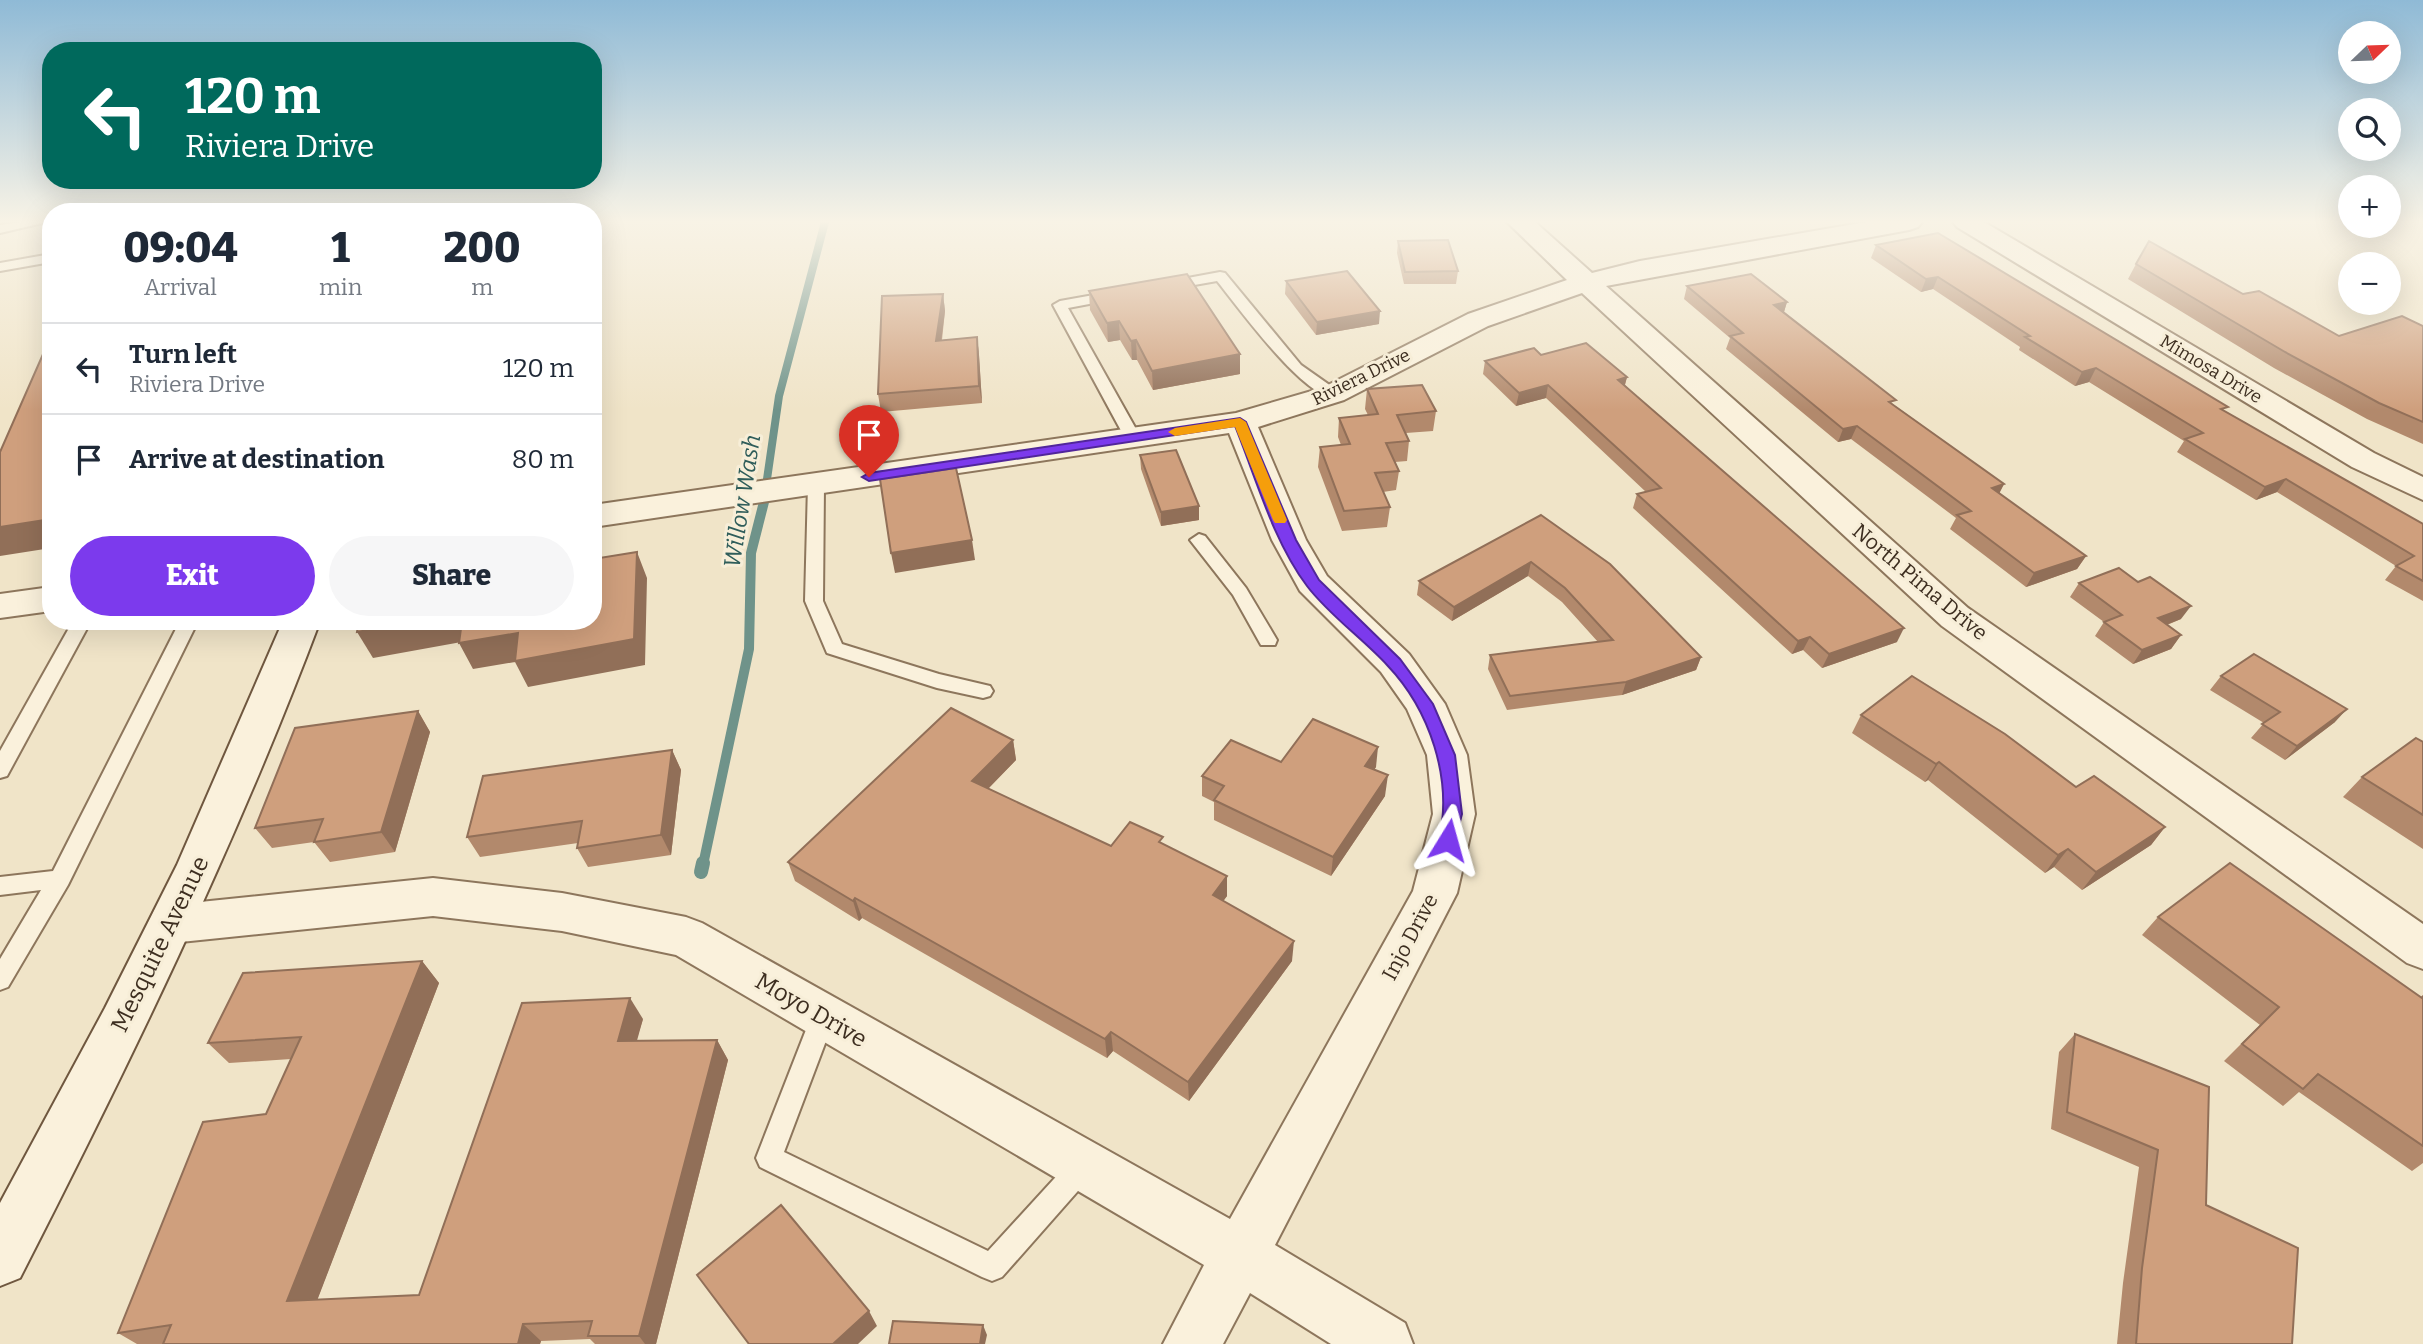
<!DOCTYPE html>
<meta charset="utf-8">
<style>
:root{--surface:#fff;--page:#f6f6f7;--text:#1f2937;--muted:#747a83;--line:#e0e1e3;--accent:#7c3aed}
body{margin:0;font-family:Bitter,serif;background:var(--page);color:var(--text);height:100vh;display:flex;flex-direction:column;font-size:26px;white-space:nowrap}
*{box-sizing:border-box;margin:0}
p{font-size:23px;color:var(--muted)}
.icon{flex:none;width:38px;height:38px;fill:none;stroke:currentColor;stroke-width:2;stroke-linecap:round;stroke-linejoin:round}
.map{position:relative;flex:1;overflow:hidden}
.side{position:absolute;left:42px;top:203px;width:560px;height:427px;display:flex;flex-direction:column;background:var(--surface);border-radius:28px;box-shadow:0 7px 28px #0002}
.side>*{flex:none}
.hud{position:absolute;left:42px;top:42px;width:560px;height:147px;border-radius:28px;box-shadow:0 7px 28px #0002;background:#00695c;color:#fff;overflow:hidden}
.needle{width:46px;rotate:67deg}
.fabs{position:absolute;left:2338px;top:21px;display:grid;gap:14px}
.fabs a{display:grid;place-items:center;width:63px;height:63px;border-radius:50%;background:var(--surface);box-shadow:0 7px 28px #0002;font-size:35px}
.pin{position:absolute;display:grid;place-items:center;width:60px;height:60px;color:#fff;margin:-72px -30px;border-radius:50% 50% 50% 0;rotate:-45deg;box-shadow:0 0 7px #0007}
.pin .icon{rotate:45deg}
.me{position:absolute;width:77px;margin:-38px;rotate:8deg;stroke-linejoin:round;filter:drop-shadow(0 0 5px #0008)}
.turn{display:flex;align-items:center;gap:24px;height:147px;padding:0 28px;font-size:32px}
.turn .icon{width:91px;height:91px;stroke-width:2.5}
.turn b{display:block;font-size:49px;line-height:60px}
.eta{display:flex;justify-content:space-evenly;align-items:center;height:119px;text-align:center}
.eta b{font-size:42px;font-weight:800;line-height:49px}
.primary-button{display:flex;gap:14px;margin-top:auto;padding:14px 28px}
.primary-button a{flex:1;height:80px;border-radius:42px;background:var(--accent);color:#fff;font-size:28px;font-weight:800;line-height:80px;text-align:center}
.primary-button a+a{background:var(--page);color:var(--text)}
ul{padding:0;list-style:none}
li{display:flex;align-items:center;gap:21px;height:91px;padding:0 28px;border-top:2px solid var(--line)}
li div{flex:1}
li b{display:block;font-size:26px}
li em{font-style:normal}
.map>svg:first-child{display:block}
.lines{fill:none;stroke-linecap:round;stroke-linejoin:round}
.stream-far2{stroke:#6f938a;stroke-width:8}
.stream-far1{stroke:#6f938a;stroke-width:10}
.stream{stroke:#6f938a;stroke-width:14}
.lane-casing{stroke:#8d765c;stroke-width:4}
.street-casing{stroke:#8d765c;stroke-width:4}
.secondary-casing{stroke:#6f573f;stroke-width:4}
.lane{fill:#faf1dc;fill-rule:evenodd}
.street{fill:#faf1dc;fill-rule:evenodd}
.secondary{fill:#faf1dc;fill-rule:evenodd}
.wall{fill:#b2896c}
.shaded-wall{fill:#916f58}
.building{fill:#cf9f7d;stroke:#916f58;stroke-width:2}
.route{fill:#7c3aed;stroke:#51269a;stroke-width:2}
.slow{fill:#f59e0b}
.labels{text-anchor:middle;stroke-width:6;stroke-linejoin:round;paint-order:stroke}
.far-street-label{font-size:18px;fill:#3d2e20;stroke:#f7eed8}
.street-label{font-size:21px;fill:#3d2e20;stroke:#f7eed8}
.water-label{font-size:23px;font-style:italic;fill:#2f5d5a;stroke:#f7eed8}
.near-street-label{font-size:24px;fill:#3d2e20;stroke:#f7eed8}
</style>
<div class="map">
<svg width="2423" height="1344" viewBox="0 0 2423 1344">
<rect width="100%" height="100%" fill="#f0e4c8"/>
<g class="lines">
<polyline class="stream-far2" points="764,500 779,396 825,222"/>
<polyline class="stream-far1" points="703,865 749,649 751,553 765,498"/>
<polyline class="stream" points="701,872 703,863"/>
<g class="lane-casing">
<g id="lane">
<polygon points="20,222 47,222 0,233 0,225"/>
<polygon points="51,254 51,262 0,271 0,263"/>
<path d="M1220,272L1225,273L1301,365L1338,391V397C1308,405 1236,304 1217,281L1166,290L1159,286L1166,282Z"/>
<polygon points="1116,291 1123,295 1121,298 1068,308 1141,438 1133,443 1125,438 1053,305 1060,301"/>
<polygon points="816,480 824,485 823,601 842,644 939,674 990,686 993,691 990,696 983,698 937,688 827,653 805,601 808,485"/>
<polygon points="1199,534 1205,536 1246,588 1277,640 1275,645 1261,645 1233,595 1190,540"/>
<polygon points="73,621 91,621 7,776 0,778 0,751"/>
<polygon points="180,621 198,621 68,885 8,987 0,990 0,959 41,890 0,895 0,877 53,871"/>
<polygon points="823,1006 832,1009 835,1017 784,1152 988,1251 1074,1157 1083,1153 1092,1157 1096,1166 1092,1175 1002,1277 992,1281 982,1277 760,1167 756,1158 811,1017 814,1009"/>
</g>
</g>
<g class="street-casing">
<g id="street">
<polygon points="1507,222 1535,222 1592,273 1640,261 1866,222 1922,222 1918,227 1909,230 1606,286 1968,608 2423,924 2423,969 2407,963 1942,626 1582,293 1488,326 1344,400 1258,427 1306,540 1327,576 1409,654 1445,704 1467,755 1475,814 1457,893 1275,1245 1405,1323 1413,1344 1331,1344 1250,1293 1223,1344 1163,1344 1204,1265 676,955 562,931 433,916 171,943 155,938 148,924 155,910 171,905 433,878 562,893 686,917 702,923 1230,1219 1413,891 1433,814 1427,755 1407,709 1381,672 1300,591 1272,540 1229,433 593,527 593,505 1236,413 1322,388 1468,314 1567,280"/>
<polygon points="1953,222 1984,222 2374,453 2423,477 2423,500 2352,467 1957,227"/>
<polygon points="51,587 51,611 0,618 0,594"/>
</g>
</g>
<g class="secondary-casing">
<path id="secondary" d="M283,621H320C235,847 130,1063 20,1278L0,1286V1203L105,1008L177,865Z"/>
</g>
<use href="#lane" class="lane"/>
<use href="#street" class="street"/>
<use href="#secondary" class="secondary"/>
</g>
<g class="wall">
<polygon points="1398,241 1458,271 1456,284 1404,284 1397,253"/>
<polygon points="1876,245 2225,411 2423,524 2423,601 2385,580 2396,566 2277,492 2256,500 2177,452 2184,441 2089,382 2075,386 2019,350 2020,347 1933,289 1921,292 1871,258"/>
<polygon points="2136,264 2243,294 2339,336 2423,326 2423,444 2367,419 2274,368 2128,279"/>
<polygon points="1286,281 1379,324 1316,335 1285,294"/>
<polygon points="1687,286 1787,302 1784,312 1894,405 2004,484 1999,493 2086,556 2077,569 2026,587 1950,529 1956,518 1851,439 1838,442 1726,349 1730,338 1684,299"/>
<polygon points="1089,291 1240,354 1240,374 1153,390 1137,360 1132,360 1120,340 1108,342 1090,310"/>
<polygon points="943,294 945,311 942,340 977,337 979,355 982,403 881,412 878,394"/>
<polygon points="1541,355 1627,377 1625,385 1897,642 1822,668 1803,650 1792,654 1633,508 1637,494 1646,492 1546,398 1516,406 1483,374 1485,361"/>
<polygon points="1367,389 1436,411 1433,431 1406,433 1409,441 1407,461 1395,462 1399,471 1396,490 1383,492 1390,507 1387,527 1342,531 1318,467 1320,447 1341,445 1338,437 1339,418 1368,415 1365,409"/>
<polygon points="1140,455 1199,520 1161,526 1141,469"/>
<polygon points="1541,515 1701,657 1696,670 1622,695 1507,710 1488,669 1490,655 1598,642 1562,602 1528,576 1452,621 1417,595 1419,581"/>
<polygon points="2079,583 2181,619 2167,625 2181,635 2171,649 2133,664 2095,636 2104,622 2070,597"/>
<polygon points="2221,676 2335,722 2285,760 2251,738 2264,723 2210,690"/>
<polygon points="418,711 430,732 395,852 330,862 314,842 272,848 255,828"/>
<polygon points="1861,715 2076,787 2165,827 2151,845 2082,890 2054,867 2045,873 1928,780 1925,782 1852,733"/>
<polygon points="1013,740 1016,760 988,789 1111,846 1163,844 1227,896 1223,901 1292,961 1189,1101 1113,1051 1107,1058 862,918 859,921 795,881 788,862"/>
<polygon points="2423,742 2423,849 2343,797 2362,777"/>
<polygon points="672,750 681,770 671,855 588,867 577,848 578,843 480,857 467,837"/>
<polygon points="1281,762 1376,767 1374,770 1385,796 1331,876 1214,820 1214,802 1202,796 1202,776"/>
<polygon points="2158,917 2421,997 2423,995 2423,1163 2412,1171 2299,1092 2283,1106 2224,1061 2260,1025 2142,935"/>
<polygon points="422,961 439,983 317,1300 419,1295 643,1019 636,1041 717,1040 728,1060 656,1344 595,1344 590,1339 541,1341 540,1344 137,1344 118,1333 266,1114 291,1059 229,1063 208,1043"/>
<polygon points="2075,1034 2206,1205 2292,1344 2117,1344 2123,1283 2139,1167 2051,1129 2059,1052"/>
</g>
<g class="shaded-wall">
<polygon points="1938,277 1933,289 1921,292 1926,279"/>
<polygon points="943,294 945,311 939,358 936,341"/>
<polygon points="1787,302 1783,315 1774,305"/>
<polygon points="1380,311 1379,324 1316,335 1317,322"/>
<polygon points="1119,321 1120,340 1108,342 1107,323"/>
<polygon points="977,337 979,355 982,403 979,386"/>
<polygon points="1136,340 1137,360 1132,360 1131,341"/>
<polygon points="1240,354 1240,374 1153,390 1152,371"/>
<polygon points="2096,368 2089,382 2075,386 2082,372"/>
<polygon points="1627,377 1623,391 1618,380"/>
<polygon points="1548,385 1546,398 1516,406 1519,393"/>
<polygon points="1857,426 1851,439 1838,442 1843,429"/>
<polygon points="2286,479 2277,492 2256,500 2265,487"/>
<polygon points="2004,484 1997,498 1992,488"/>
<polygon points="1199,506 1199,520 1161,526 1161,512"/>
<polygon points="51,519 51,548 0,556 0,527"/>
<polygon points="972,540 975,560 895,573 891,553"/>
<polygon points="637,552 647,578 645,665 528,687 515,662 473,669 459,643"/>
<polygon points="2086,556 2077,569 2026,587 2034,573"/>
<polygon points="1531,562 1528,576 1452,621 1454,607"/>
<polygon points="2191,606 2181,619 2148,632 2158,618"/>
<polygon points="417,621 468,621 478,639 373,658 357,632"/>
<polygon points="1904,628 1897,642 1822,668 1829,654"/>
<polygon points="2181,635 2171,649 2133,664 2142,650"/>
<polygon points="1810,637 1803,650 1792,654 1798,641"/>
<polygon points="1701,657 1696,670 1622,695 1626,682"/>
<polygon points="2347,709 2335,722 2285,760 2297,746"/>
<polygon points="418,711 430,732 395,852 381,832"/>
<polygon points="1013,740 1016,760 976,801 972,781"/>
<polygon points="1378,747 1376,767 1363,786 1365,766"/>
<polygon points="672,750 681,770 671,855 661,835"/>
<polygon points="1939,762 1928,780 1925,782 1936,764"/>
<polygon points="1388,775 1385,796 1331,876 1333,857"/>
<polygon points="2165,827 2151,845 2082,890 2096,872"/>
<polygon points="2068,849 2054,867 2045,873 2058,855"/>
<polygon points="1227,876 1227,896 1213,915 1213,895"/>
<polygon points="855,898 862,918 859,921 853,901"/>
<polygon points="1294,941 1292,961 1189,1101 1188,1082"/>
<polygon points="422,961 439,983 310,1319 287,1301"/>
<polygon points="630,998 643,1019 631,1062 618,1041"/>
<polygon points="1111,1032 1113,1051 1107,1058 1105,1039"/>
<polygon points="717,1040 728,1060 656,1344 645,1344 639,1336"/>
<polygon points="869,1311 877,1326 858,1344 833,1344"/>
<polygon points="523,1324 541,1341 540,1344 518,1344"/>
<polygon points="983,1325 987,1335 985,1344 980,1344"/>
</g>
<g class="building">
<polygon points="1938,233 2228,407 2221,409 2423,524 2423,581 2396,566 2414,556 2286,479 2265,487 2185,439 2203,433 2096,368 2082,372 2025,337 2030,336 1938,277 1926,279 1876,245"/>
<polygon points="1448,240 1458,271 1405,272 1398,241"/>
<polygon points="2149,241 2243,294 2259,291 2339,336 2402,316 2423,326 2423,422 2379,403 2285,352 2136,264"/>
<polygon points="1347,271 1380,311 1317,322 1286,281"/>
<polygon points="1187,274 1240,354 1152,371 1136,340 1131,341 1119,321 1107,323 1089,291"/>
<polygon points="1751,274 1787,302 1774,305 1896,400 1889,402 2004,484 1992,488 2086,556 2034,573 1957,515 1971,511 1857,426 1843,429 1730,336 1743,333 1687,286"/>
<polygon points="943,294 936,341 977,337 979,386 878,394 882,296"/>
<polygon points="51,336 51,519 0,527 0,452"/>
<polygon points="1586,343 1627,377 1618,380 1904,628 1829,654 1810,637 1798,641 1637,494 1661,488 1548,385 1519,393 1485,361 1534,348 1541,355"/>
<polygon points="1422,385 1436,411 1397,415 1409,441 1386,443 1399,471 1375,473 1390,507 1344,511 1320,447 1350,444 1339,418 1378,414 1367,389"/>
<polygon points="1176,450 1199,506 1161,512 1140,455"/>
<polygon points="956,468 972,540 891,553 880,479"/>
<polygon points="1541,515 1610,564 1701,657 1626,682 1510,696 1490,655 1613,640 1565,588 1531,562 1454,607 1419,581"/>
<polygon points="637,552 634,639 515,661 518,633 459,643 462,621 593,621 593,559"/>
<polygon points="2119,568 2138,582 2150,577 2191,606 2158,618 2181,635 2142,650 2104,622 2122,615 2079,583"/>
<polygon points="359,621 417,621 357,632"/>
<polygon points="2254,654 2347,709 2297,746 2262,724 2280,712 2221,676"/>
<polygon points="1912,676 2005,734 2076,787 2094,776 2165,827 2096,872 2068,849 2058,855 1939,762 1936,764 1861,715"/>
<polygon points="951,708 1013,740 972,781 1111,846 1130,822 1163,837 1159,842 1227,876 1213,895 1294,941 1188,1082 1111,1032 1105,1039 855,898 853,901 788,862"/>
<polygon points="418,711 381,832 314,842 323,819 255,828 295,728"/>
<polygon points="1313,719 1378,747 1365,766 1388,775 1333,857 1214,800 1224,786 1202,776 1231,740 1281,762"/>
<polygon points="2416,738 2423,742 2423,815 2362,777"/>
<polygon points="672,750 661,835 577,848 582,821 467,837 483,776"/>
<polygon points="2230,863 2422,998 2423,996 2423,1146 2318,1074 2303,1089 2242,1044 2279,1007 2158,917"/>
<polygon points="422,961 287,1301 419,1295 522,1003 630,998 618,1041 717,1040 639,1336 588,1336 592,1321 523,1324 518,1344 163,1344 171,1325 118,1333 203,1122 266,1114 301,1037 208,1043 243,973"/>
<polygon points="2075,1034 2209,1087 2206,1205 2298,1248 2292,1344 2136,1344 2142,1268 2158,1150 2067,1112"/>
<polygon points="781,1205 869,1311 833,1344 749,1344 697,1275"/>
<polygon points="893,1321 983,1325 980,1344 889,1344"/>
</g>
<linearGradient id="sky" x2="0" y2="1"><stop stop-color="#8fbad6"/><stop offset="0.54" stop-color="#f8f3e6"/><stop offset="1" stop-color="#f8f3e6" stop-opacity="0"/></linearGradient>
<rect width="2423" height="410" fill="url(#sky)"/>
<path class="route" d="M1240,418L1246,422L1296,540L1319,580L1400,659L1433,704L1455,755L1462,814L1454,845L1448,848L1439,840C1453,779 1430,710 1387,665C1362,638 1329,615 1307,586C1273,541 1256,478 1235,426L869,481L862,477L869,473Z"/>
<polygon class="slow" points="1240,418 1246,422 1287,520 1285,523 1275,523 1273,520 1235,427 1175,436 1168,432 1175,428"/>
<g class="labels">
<g class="far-street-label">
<text transform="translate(2211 369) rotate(31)" y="6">Mimosa Drive</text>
<text transform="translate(1361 377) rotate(-26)" y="6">Riviera Drive</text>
</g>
<g class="street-label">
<text transform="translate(1920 582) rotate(40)" y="7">North Pima Drive</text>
<text transform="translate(1410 937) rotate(-62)" y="7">Injo Drive</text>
</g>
<g class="water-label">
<text transform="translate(742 501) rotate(-81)" y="8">Willow Wash</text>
</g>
<g class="near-street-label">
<text transform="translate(160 944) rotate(-64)" y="8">Mesquite Avenue</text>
<text transform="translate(811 1010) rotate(30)" y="8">Moyo Drive</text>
</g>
</g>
</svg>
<div class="fabs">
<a><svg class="needle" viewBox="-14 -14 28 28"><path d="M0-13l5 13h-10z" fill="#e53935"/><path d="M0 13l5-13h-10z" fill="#747a83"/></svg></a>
<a><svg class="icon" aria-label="search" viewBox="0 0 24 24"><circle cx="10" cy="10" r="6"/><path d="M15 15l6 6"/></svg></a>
<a>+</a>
<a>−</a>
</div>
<div class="pin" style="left:869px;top:477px;background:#d93025"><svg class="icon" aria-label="arrive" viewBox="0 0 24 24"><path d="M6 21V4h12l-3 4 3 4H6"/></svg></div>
<svg class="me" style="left:1448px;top:840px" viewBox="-20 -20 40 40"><path d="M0-17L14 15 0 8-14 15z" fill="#7c3aed" stroke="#fff" stroke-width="4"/></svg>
<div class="hud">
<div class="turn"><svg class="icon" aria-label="left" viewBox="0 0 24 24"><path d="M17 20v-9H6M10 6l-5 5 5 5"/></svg><div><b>120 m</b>Riviera Drive</div></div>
</div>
<section class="side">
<div class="eta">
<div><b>09:04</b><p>Arrival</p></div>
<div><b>1</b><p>min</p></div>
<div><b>200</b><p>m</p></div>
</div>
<ul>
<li><svg class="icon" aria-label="left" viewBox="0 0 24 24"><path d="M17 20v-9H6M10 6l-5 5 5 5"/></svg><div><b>Turn left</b><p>Riviera Drive</p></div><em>120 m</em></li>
<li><svg class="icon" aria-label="arrive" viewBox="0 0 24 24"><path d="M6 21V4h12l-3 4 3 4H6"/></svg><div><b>Arrive at destination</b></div><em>80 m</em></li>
</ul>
<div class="primary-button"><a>Exit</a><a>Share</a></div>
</section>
</div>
